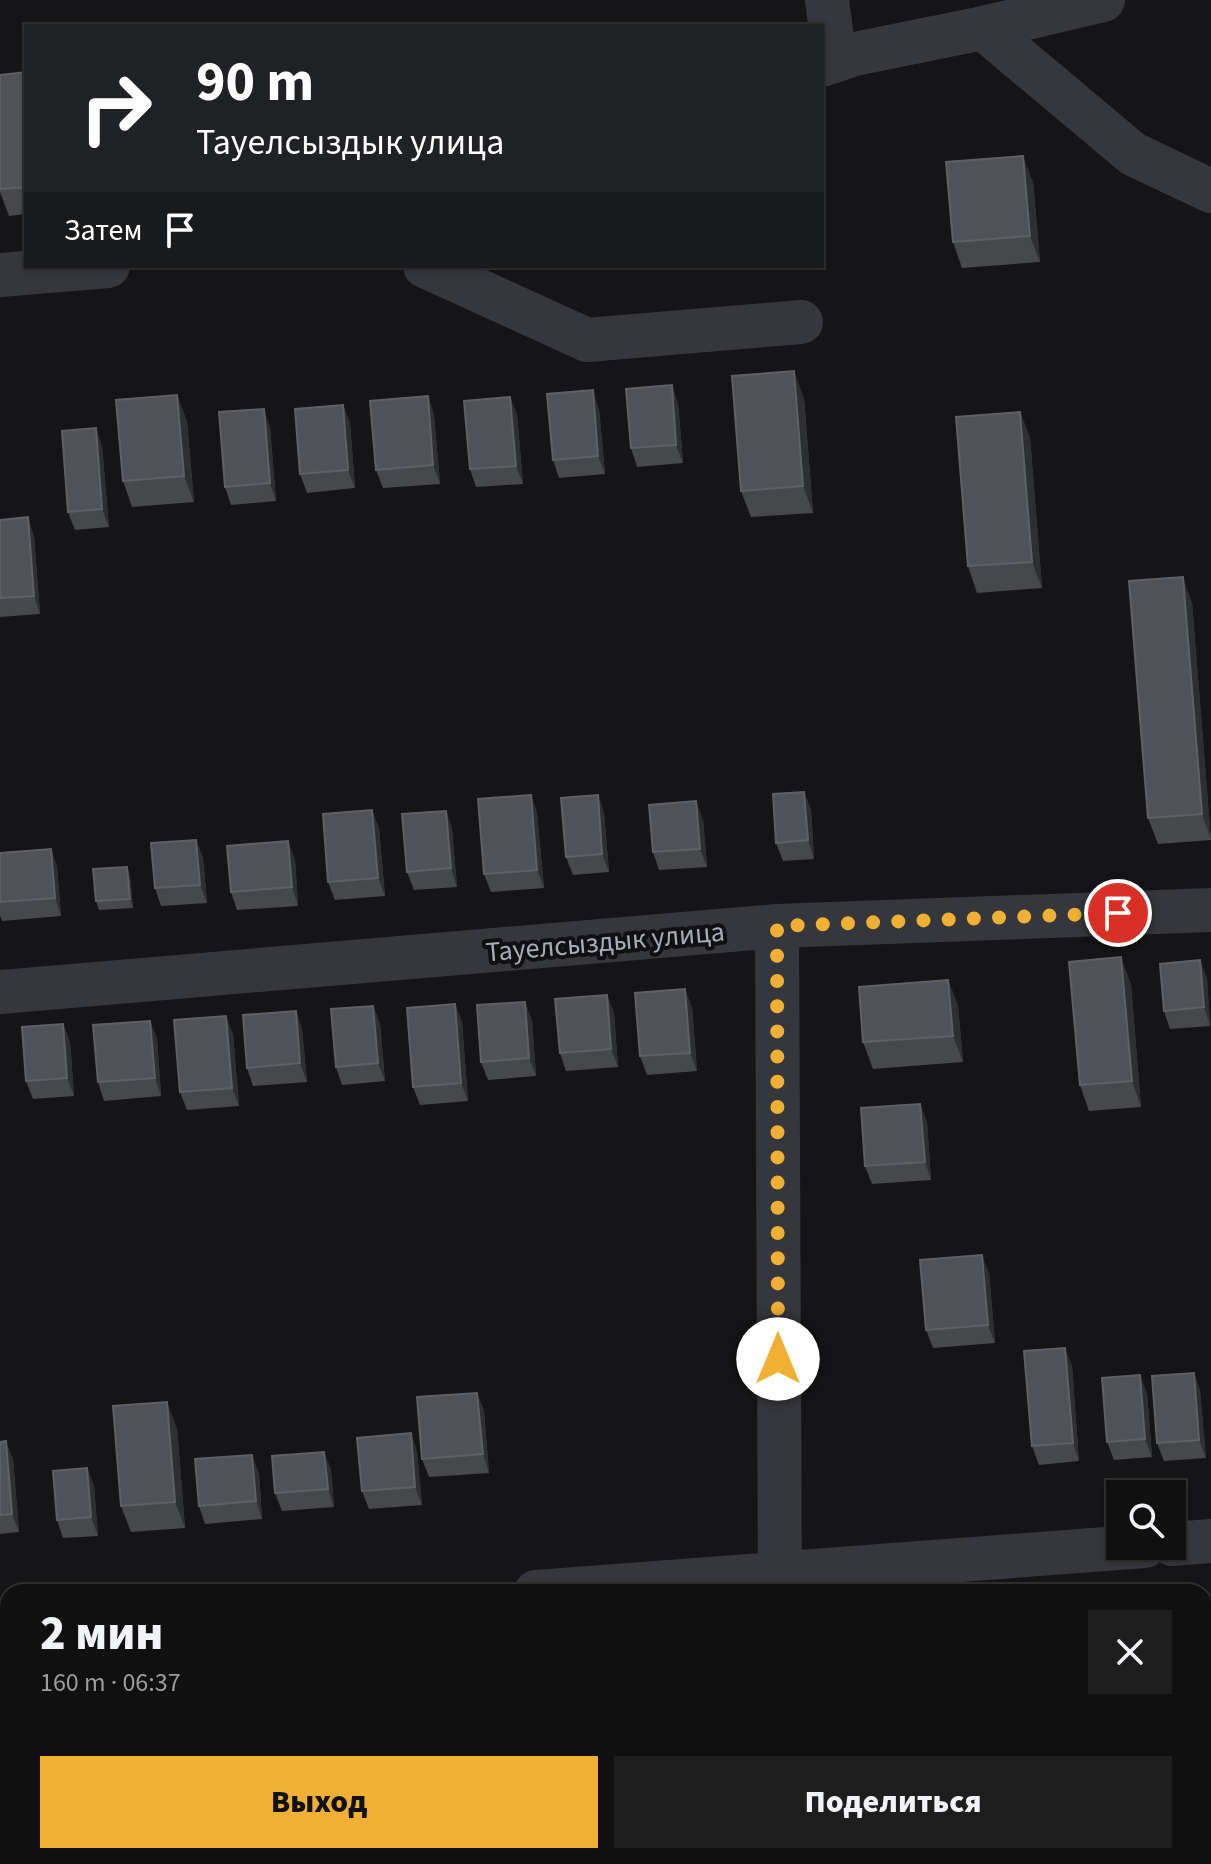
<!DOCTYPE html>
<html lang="ru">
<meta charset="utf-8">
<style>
:root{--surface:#101011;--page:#1e1e1f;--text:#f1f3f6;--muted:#9c9d9f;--line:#303031;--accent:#f0b034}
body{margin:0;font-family:"Source Sans 3",sans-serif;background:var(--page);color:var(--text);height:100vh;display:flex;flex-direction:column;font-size:30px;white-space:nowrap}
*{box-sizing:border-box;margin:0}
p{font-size:26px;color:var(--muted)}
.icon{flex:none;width:44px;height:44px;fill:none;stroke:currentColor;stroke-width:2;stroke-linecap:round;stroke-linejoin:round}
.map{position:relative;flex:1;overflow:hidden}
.sheet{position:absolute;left:0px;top:1584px;width:1212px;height:280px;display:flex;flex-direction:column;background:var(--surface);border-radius:24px 24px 0 0;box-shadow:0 2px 6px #0004,0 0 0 2px var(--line)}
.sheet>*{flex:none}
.top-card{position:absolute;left:24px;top:24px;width:800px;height:244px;border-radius:0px;box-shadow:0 2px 6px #0004,0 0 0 2px var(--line);background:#202124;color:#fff;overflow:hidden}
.controls{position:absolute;left:1106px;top:1480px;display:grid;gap:16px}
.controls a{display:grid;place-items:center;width:80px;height:80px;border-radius:0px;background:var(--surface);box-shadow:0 2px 6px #0004,0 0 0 2px var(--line);font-size:40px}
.pin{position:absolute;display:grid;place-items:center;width:68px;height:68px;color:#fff;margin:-34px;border:4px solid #fff;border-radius:50%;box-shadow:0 2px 8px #0007}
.me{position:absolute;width:88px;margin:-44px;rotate:0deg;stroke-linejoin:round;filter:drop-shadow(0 0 6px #0008)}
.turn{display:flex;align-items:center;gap:28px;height:168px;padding:0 40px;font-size:36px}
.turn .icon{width:104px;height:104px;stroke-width:2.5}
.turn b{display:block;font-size:56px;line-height:68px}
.then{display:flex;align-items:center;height:76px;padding:0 40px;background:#0003;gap:16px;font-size:30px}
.round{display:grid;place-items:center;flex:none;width:84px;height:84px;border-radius:0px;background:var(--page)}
.headline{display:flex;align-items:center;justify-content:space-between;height:136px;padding:0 40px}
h1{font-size:48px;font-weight:800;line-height:60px}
.action{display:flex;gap:16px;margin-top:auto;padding:16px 40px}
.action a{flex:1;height:92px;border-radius:0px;background:var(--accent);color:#111;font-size:32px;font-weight:800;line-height:92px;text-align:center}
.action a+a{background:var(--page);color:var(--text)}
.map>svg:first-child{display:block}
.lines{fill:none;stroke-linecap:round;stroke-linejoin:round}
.minor{stroke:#36373c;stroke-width:44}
.wall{fill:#46484c}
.shaded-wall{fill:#2e2f32}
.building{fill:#515258;stroke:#5e6066;stroke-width:2}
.route{stroke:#f0b034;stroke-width:14;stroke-dasharray:0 25.2}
.labels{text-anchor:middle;stroke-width:8;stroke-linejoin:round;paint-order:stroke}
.street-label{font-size:28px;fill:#a7acb7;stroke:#101012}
</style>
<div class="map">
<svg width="1211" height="1864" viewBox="0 0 1211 1864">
<rect width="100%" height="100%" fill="#151517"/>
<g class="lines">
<g class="minor">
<polyline points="827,0 835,61"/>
<polyline points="983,28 1133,154 1211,191"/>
<polyline points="822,65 855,54 983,28 1103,0"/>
<polyline points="425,266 587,340 801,322"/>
<polyline points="0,275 108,266"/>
<polyline points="777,926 780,1592"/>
<polyline points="0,992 777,926 1211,910"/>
<polyline points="1172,1544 1211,1541"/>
<polyline points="536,1592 1145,1546"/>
<polyline points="0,1630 8,1630"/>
<polyline points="796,1856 797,1864"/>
</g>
</g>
<g class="wall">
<polygon points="26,72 26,214 9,216 0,192 0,75"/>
<polygon points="1033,182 1040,262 962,268 953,242"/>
<polygon points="177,395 187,422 194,502 132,507 123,481"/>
<polygon points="428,396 434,415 440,484 383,488 376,470"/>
<polygon points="510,397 517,415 523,484 476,487 470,469"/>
<polygon points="804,398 813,513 751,517 741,491"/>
<polygon points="678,403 683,463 637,467 631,448"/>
<polygon points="343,405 350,423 355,488 307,493 300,474"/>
<polygon points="599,409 605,474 559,478 553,460"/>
<polygon points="1020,412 1030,438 1042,588 977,593 968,566"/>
<polygon points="270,427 276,501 231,505 225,487"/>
<polygon points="102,446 109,527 75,530 68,512"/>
<polygon points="0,520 34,536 40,614 0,617"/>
<polygon points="1192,603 1211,840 1158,844 1148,818"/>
<polygon points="804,792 811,810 814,859 783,861 776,843"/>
<polygon points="531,795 537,813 544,888 491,892 484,874"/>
<polygon points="598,795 604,813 609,872 573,875 566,857"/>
<polygon points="372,810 379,829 385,896 335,900 328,882"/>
<polygon points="446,811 452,829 457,887 414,890 407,872"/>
<polygon points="703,819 707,867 659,870 653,852"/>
<polygon points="196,840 203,858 207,903 161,906 155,888"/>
<polygon points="51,849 57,867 61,916 2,921 0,915 0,853"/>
<polygon points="295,859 298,906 237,910 231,892"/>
<polygon points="127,867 130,876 133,908 99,910 96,901"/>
<polygon points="1200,960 1207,979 1210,1026 1170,1029 1164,1011"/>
<polygon points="948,980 958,1006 963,1062 873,1069 863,1042"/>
<polygon points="1131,984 1141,1107 1089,1111 1080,1085"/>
<polygon points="607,995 614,1013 618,1067 566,1071 560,1053"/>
<polygon points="455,1004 462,1022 468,1101 420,1105 413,1087"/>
<polygon points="373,1006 380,1024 385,1081 342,1085 336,1067"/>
<polygon points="692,1007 697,1071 647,1075 640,1056"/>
<polygon points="296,1011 302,1029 307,1082 253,1086 247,1068"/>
<polygon points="532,1020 536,1076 488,1080 481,1062"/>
<polygon points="150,1021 157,1039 161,1096 104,1101 98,1082"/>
<polygon points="63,1024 70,1042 74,1096 33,1099 26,1081"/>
<polygon points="233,1034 239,1106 187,1110 180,1092"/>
<polygon points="920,1104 927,1122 931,1180 872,1184 865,1166"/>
<polygon points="989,1273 995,1343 933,1348 926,1330"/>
<polygon points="1072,1366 1079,1461 1039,1465 1032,1446"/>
<polygon points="1194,1373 1200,1391 1206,1458 1164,1461 1157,1443"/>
<polygon points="477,1393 484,1411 489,1473 429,1477 422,1459"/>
<polygon points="1147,1393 1152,1457 1114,1460 1107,1442"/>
<polygon points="177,1428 185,1528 131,1532 121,1506"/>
<polygon points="411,1433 417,1452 422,1505 369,1509 362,1491"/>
<polygon points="0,1442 13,1459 19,1532 0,1534"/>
<polygon points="324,1452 331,1470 334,1507 282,1511 275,1493"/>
<polygon points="87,1468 94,1486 98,1536 63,1538 57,1520"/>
<polygon points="259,1473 262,1519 205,1524 199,1506"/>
<polygon points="1211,1623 1211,1691 1204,1692 1204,1624"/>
<polygon points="8,1699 8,1792 0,1793 0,1700"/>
</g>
<g class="shaded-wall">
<polygon points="1023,156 1033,182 1040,262 1030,236"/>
<polygon points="794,371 804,398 813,513 803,486"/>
<polygon points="672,385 678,403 683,463 676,445"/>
<polygon points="593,390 599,409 605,474 598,456"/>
<polygon points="177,395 187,422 194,502 184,476"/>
<polygon points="428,396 434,415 440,484 433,465"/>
<polygon points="510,397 517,415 523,484 516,466"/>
<polygon points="343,405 350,423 355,488 348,470"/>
<polygon points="264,409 270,427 276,501 270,483"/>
<polygon points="1020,412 1030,438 1042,588 1032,562"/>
<polygon points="96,428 102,446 109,527 102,509"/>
<polygon points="28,517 34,536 40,614 34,596"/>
<polygon points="1183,577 1192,603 1211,839 1202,814"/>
<polygon points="804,792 811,810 814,859 808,840"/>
<polygon points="531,795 537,813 544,888 537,870"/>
<polygon points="598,795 604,813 609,872 602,854"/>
<polygon points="696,801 703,819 707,867 700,849"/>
<polygon points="372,810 379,829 385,896 378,878"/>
<polygon points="446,811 452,829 457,887 451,868"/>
<polygon points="196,840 203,858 207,903 200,885"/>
<polygon points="288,841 295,859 298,906 292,887"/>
<polygon points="51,849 57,867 61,916 55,898"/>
<polygon points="127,867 130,876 133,908 130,899"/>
<polygon points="1121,957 1131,984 1141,1107 1132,1081"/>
<polygon points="1200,960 1207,979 1210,1026 1204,1007"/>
<polygon points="948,980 958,1006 963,1062 953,1036"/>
<polygon points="685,989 692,1007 697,1071 690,1053"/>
<polygon points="607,995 614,1013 618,1067 611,1049"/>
<polygon points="525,1002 532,1020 536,1076 529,1058"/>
<polygon points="455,1004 462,1022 468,1101 461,1083"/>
<polygon points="373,1006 380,1024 385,1081 378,1063"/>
<polygon points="296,1011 302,1029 307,1082 300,1063"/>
<polygon points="226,1016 233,1034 239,1106 232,1088"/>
<polygon points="150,1021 157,1039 161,1096 155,1078"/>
<polygon points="63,1024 70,1042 74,1096 67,1078"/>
<polygon points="920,1104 927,1122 931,1180 925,1162"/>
<polygon points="982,1255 989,1273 995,1343 988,1325"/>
<polygon points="1065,1348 1072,1366 1079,1461 1073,1443"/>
<polygon points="1194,1373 1200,1391 1206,1458 1199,1440"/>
<polygon points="1140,1375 1147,1393 1152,1457 1145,1439"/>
<polygon points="477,1393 484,1411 489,1473 483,1454"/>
<polygon points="167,1402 177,1428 185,1528 175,1502"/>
<polygon points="411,1433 417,1452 422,1505 415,1487"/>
<polygon points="6,1441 13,1459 19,1532 12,1514"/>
<polygon points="324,1452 331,1470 334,1507 328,1489"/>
<polygon points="252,1455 259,1473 262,1519 256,1501"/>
<polygon points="87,1468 94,1486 98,1536 91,1517"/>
</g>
<g class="building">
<polygon points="26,72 26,187 0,189 0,75"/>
<polygon points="1023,156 1030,236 953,242 946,162"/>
<polygon points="794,371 803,486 741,491 732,376"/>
<polygon points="672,385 676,445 631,448 626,389"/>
<polygon points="593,390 598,456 553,460 547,394"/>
<polygon points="177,395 184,476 123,481 116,400"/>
<polygon points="428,396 433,465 376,470 370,401"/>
<polygon points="510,397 516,466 470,469 464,401"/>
<polygon points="343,405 348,470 300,474 295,409"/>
<polygon points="264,409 270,483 225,487 219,412"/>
<polygon points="1020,412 1032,562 968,566 956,417"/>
<polygon points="96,428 102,509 68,512 62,431"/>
<polygon points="28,517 34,596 0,598 0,520"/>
<polygon points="1183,577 1202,814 1148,818 1129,581"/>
<polygon points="804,792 808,840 776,843 773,794"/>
<polygon points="531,795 537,870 484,874 478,799"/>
<polygon points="598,795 602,854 566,857 561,798"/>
<polygon points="696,801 700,849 653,852 649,805"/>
<polygon points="372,810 378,878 328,882 323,814"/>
<polygon points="446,811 451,868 407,872 402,814"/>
<polygon points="196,840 200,885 155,888 151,843"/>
<polygon points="288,841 292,887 231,892 227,846"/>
<polygon points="51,849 55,898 0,902 0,853"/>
<polygon points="127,867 130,899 96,901 93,869"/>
<polygon points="1121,957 1132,1081 1080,1085 1069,962"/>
<polygon points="1200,960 1204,1007 1164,1011 1160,964"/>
<polygon points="948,980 953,1036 863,1042 859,987"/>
<polygon points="685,989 690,1053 640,1056 635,993"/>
<polygon points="607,995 611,1049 560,1053 555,999"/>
<polygon points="525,1002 529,1058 481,1062 477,1005"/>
<polygon points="455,1004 461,1083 413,1087 407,1008"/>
<polygon points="373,1006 378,1063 336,1067 331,1009"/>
<polygon points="296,1011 300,1063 247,1068 243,1015"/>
<polygon points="226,1016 232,1088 180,1092 174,1020"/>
<polygon points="150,1021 155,1078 98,1082 93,1025"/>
<polygon points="63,1024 67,1078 26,1081 22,1027"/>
<polygon points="920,1104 925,1162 865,1166 861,1108"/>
<polygon points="982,1255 988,1325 926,1330 920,1260"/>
<polygon points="1065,1348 1073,1443 1032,1446 1024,1351"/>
<polygon points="1194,1373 1199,1440 1157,1443 1152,1376"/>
<polygon points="1140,1375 1145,1439 1107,1442 1102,1378"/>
<polygon points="477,1393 483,1454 422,1459 417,1397"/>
<polygon points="167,1402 175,1502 121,1506 113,1406"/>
<polygon points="411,1433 415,1487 362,1491 357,1438"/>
<polygon points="6,1441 12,1514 0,1515 0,1442"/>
<polygon points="324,1452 328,1489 275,1493 272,1456"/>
<polygon points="252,1455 256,1501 199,1506 195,1459"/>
<polygon points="87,1468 91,1517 57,1520 53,1471"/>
<polygon points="1211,1623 1211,1673 1204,1673 1204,1624"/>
<polygon points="8,1699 8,1774 0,1774 0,1700"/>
</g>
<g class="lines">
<polyline class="route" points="778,1359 777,926 1118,913"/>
</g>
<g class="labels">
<g class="street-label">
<text transform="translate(605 941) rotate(-5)" y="10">Тауелсыздык улица</text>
</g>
</g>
</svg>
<div class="controls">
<a><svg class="icon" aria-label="search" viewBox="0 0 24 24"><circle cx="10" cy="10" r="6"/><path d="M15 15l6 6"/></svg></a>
</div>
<div class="pin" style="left:1118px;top:913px;background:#d93025"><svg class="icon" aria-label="arrive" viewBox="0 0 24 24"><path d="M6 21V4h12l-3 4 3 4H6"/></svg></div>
<svg class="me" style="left:778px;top:1359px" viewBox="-20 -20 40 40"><circle r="19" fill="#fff"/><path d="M0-13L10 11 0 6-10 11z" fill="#f0b034"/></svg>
<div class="top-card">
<div class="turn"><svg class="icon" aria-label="right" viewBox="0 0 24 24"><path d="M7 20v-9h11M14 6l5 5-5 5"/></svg><div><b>90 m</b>Тауелсыздык улица</div></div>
<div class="then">Затем<svg class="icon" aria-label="arrive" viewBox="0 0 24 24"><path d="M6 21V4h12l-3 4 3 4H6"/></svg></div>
</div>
<section class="sheet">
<div class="headline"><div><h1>2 мин</h1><p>160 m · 06:37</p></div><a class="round"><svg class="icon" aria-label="close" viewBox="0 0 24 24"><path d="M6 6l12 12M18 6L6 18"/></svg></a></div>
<div class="action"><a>Выход</a><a>Поделиться</a></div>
</section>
</div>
